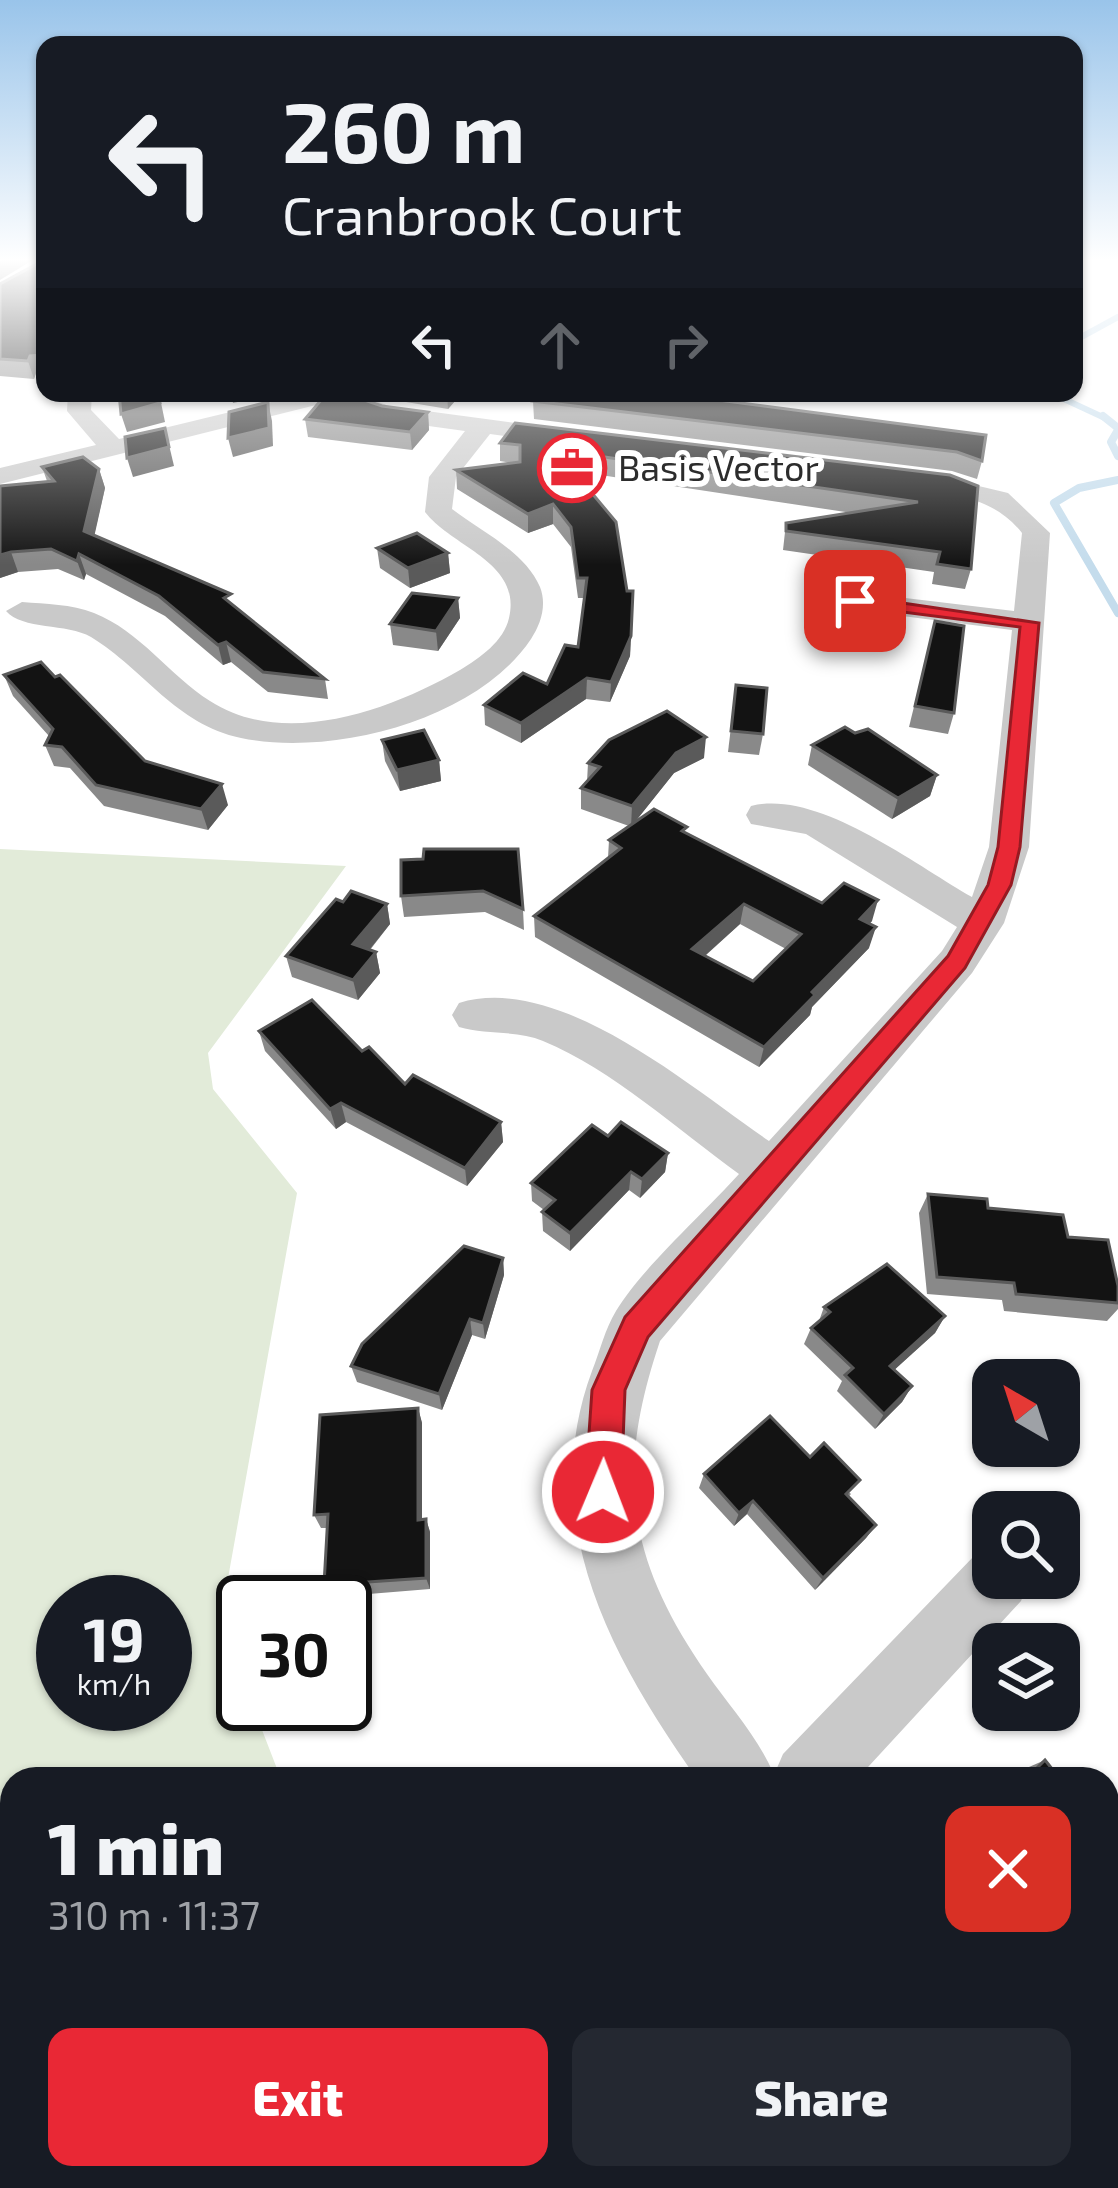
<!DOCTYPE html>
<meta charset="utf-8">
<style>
:root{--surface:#171b24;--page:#242831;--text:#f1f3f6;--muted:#9ea1a6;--accent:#e92835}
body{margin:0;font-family:"Exo 2",sans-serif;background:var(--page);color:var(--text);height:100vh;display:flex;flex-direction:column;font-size:45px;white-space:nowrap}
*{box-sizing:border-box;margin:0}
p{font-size:39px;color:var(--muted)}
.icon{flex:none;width:66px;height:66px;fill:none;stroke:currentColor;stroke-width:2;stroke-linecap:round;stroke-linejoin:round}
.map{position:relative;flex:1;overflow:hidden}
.drawer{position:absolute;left:0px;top:1767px;width:1119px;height:423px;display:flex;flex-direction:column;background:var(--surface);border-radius:36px 36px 0 0;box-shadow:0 3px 9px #0004}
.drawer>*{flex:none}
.guide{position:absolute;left:36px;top:36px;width:1047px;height:366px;border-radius:24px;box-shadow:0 3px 9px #0004;background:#171b24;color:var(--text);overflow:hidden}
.needle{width:78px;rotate:321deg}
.controls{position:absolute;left:972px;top:1359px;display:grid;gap:24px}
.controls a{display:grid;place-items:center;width:108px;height:108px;border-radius:24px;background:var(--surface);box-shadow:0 3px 9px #0004;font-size:60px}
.speed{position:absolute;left:36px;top:1575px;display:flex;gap:24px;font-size:60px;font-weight:700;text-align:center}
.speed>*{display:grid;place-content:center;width:156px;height:156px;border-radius:50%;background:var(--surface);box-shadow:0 3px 9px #0004;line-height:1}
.speed small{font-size:30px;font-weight:400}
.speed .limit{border:6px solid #111;border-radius:18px;background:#fff;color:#111}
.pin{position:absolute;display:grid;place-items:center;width:102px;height:102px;color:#fff;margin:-51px;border-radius:24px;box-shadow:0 6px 18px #0006}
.me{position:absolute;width:132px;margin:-66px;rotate:1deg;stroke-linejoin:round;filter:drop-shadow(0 0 9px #0008)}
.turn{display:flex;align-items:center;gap:42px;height:252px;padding:0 48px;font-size:54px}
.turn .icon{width:156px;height:156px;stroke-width:2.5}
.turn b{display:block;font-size:84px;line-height:102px}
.lanes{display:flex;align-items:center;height:114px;padding:0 48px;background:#0003;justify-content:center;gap:60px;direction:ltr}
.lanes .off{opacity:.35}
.round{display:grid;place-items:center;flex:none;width:126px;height:126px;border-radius:24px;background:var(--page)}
.summary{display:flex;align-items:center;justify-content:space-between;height:204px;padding:0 48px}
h1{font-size:72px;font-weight:800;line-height:90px}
.cta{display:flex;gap:24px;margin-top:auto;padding:24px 48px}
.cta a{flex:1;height:138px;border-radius:24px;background:var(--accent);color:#fff;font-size:48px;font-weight:800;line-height:138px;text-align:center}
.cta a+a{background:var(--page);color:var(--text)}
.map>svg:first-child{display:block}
.green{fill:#e2ebd9;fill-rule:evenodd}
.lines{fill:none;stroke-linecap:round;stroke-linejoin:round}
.stream-far1{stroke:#c4dcec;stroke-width:6}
.stream{stroke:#c4dcec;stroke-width:8}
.minor{fill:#c9c9c9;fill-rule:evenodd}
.wall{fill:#898989;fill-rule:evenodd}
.shaded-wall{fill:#5a5a5a}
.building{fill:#131313;stroke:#5a5a5a;stroke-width:3;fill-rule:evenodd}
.route{fill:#e92835;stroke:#971a22;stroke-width:3}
.labels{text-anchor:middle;stroke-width:12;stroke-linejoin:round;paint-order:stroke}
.far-poi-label{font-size:36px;fill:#2c2c2c;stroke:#fff;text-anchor:start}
</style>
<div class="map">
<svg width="1118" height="2188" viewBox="0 0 1118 2188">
<rect width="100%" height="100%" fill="#fff"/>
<path class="green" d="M0,849L346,866L208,1053L213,1089L297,1193L220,1623L243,1681V1704H252L281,1779H12V2178H481L487,2188H0ZM63,1602H165V1704H63Z"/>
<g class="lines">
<g class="stream-far1">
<polyline points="1074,341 1118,317"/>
<polyline points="1051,393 1107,419"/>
</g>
<g class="stream">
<polyline points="1103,416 1118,428"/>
<polyline points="1118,430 1111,442 1118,456"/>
<polyline points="1118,480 1079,488 1054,503 1118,613"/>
</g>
<g class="minor">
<path d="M68,393H92L91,410L119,439L308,393H354L389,406L582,432V442L573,445L490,434L456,477L452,509C482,532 524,551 540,587C547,605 541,624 531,639C477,720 333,757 241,738C175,724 145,670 91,637C67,623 22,630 6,611L22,602C46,604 71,604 94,613C140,631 169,675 210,701C284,749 391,710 460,670C480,658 504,641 509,618C522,562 453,548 425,512L429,477L465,431L385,420L332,401L0,484V468L96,445L67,411Z"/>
<path d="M916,471L1008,493L1050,533L1029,847L1004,923L972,973L660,1341C615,1474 627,1559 707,1674C730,1707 759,1738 774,1775L783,1754L975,1555L993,1548V1578H1030L1021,1601L857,1779H697C611,1657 536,1522 592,1371C600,1351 605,1329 616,1311C642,1268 704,1213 739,1174C678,1130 613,1070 543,1041C518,1030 485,1035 459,1027L452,1015L459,1003C559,972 691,1088 769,1141L942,951L957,927L806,834L751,824L746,815L751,806C818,789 915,865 972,897L989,847L1012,630L855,610L839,601L855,592L1014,611L1022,533C992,495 950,495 906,485L903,479Z"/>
<polygon points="1003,2178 1092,2178 1096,2188 1008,2188"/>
</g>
</g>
<g class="wall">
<polygon points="45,258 45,373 36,373 34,379 0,376 0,284"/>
<polygon points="352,393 462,393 448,409"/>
<polygon points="639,393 665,393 986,435 982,461 977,479 952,471 534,419 533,401 639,398"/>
<polygon points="382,406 428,412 429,430 412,450 308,437 305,419"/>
<polygon points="500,443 950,475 971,569 965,589 932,584 934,572 783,550 786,523 852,513 574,471 627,591 633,591 630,656 610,702 586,699 521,743 485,725 484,705 547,684 578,647 584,598 578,598 571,547 553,524 528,533 457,489 456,470 511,463 500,461"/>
<polygon points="42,467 99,469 105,488 94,535 234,606 325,679 328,699 268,692 231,662 223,665 165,616 86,574 84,580 58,569 18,572 0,578 0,486 47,481"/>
<polygon points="377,548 448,553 450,573 410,588 380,568"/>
<polygon points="458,598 460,618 438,651 393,645 390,624"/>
<polygon points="935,621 954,713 948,734 909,727"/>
<polygon points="4,675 55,677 145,761 228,805 208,830 104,806 70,768 54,766 45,745 49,736 13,696"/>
<polygon points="736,685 763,734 759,755 728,752"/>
<polygon points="382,740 439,760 441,781 400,791 385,761"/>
<polygon points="812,745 937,775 930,796 892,819 808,765"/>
<path d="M704,758L674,773L634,823L686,833L822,903L872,921L869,924V948L812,1007L810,1015L759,1067L535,937L534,916L608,858L609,840L629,826L581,809V788L587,782L588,763ZM740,924L786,949L753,981L705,956Z"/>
<polygon points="423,859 523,909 524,930 485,912 404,917 401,896"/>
<polygon points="343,902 387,904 390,924 370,950 376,952 380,973 358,1000 292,977 286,956"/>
<polygon points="259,1031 362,1051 405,1084 501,1122 503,1142 467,1186 346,1122 336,1129 265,1051"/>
<polygon points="608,1136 668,1153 665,1172 640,1198 629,1190 570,1251 543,1231 542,1212 544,1210 532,1201 531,1183"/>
<polygon points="928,1194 988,1208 1118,1286 1118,1309 1107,1321 1004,1311 1002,1300 927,1294 919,1213"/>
<polygon points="503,1258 504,1275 485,1339 472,1335 442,1410 357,1382 351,1366"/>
<polygon points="824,1307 945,1316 935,1333 894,1370 912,1386 902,1402 875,1429 837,1391 842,1381 804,1344 811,1328 819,1321"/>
<polygon points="418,1408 422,1423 422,1519 426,1519 430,1532 430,1589 332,1597 324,1585 328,1528 321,1528 314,1515"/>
<polygon points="810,1457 851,1494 848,1497 876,1525 866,1538 815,1590 747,1514 734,1526 699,1488 704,1474"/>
<polygon points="1045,1760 1060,1779 1016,1779 1029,1767"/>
<polygon points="1107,1837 1118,1851 1118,2069 1107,2054"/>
</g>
<g class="shaded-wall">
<polygon points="4,258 36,258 0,280 0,261"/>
<polygon points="45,355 45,373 36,373 34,379 28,361 30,356"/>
<polygon points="159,393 165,422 127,432 121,414"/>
<polygon points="231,393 271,393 271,395 233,403"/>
<polygon points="447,393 462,393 448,409"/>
<polygon points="268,402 272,421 273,446 233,457 228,438"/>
<polygon points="428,412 429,430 412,450 410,432"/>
<polygon points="165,428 174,466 133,477 127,458"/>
<polygon points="99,469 105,488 91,551 84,531"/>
<polygon points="553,504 553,524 528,533 528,514"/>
<polygon points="11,552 18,572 0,578 0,555"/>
<polygon points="448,553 450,573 410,588 408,568"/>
<polygon points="79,554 86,574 84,580 77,561"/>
<polygon points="458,598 460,618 438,651 436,631"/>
<polygon points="631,636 630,656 610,702 611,682"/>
<polygon points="226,642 231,662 223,665 218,645"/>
<polygon points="587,678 586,699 521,743 521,723"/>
<polygon points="706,737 704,758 674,773 631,827 632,806 676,753"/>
<polygon points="439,760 441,781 400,791 397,770"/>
<polygon points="937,775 930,796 892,819 898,798"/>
<polygon points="222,784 228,805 208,830 201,809"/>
<polygon points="878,900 872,921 854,940 860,919"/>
<polygon points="387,904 390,924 357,965 353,944"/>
<polygon points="744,904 740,924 690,969 692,949"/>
<polygon points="876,927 869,948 812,1007 810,1015 759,1067 764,1047 812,992"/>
<polygon points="376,952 380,973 358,1000 353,980"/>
<polygon points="341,1103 346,1122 336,1129 330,1109"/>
<polygon points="501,1122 503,1142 467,1186 465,1168"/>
<polygon points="668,1153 665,1172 640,1198 642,1179"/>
<polygon points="631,1172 629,1190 570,1251 570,1233"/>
<polygon points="503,1258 504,1275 485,1339 483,1323"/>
<polygon points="945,1316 935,1333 881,1382 890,1366"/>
<polygon points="470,1319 472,1335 442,1410 439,1394"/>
<polygon points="912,1386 902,1402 875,1429 884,1414"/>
<polygon points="418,1408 422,1423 422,1533 418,1520"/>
<polygon points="753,1501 747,1514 734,1526 739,1513"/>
<polygon points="426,1519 430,1532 430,1589 426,1578"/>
<polygon points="876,1525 866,1538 815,1590 823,1578"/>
</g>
<g class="building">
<polygon points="43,258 45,258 45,355 30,356 28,361 0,359 0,284 42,261"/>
<polygon points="119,393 158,393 160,403 121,414"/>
<polygon points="327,393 344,393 382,406 428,412 410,432 305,419"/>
<polygon points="540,393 600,393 642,398 640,393 665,393 986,435 982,461 957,452 533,401"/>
<polygon points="268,402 269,428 228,438 229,412"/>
<polygon points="515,423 950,475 978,486 971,569 937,564 940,552 786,531 786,523 918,502 556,450 616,522 627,591 633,591 631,636 611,682 587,678 521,723 484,705 523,673 547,684 565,645 578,647 587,578 578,578 571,527 553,504 528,514 456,470 520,462 520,445 500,443"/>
<polygon points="165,428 169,447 127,458 125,437"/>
<polygon points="83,457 99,469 84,531 231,594 224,598 325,679 263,672 226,642 218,645 159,596 79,554 77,561 51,549 11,552 0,555 0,486 54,481 42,467"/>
<polygon points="417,533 448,553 408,568 377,548"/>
<polygon points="412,593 458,598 436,631 390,624"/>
<polygon points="935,621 964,626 954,713 915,706"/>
<polygon points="41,662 55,677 60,675 145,761 222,784 201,809 96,785 62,747 45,745 53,729 4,675"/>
<polygon points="736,685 767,688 763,734 731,731"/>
<polygon points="667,711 706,737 676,753 632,806 581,788 600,767 588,763 609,740"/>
<polygon points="845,727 855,733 868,729 937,775 898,798 812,745"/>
<polygon points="424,730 439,760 397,770 382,740"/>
<path d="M654,809L687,827L682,831L822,903L844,883L878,900L860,919L876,927L812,992L815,995L764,1047L534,916L621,848L609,840ZM744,904L801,934L753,981L692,949Z"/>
<polygon points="424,849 518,849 523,909 483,891 401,896 401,860 423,859"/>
<polygon points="351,891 387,904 353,944 376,952 353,980 286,956 336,899 343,902"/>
<polygon points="312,1000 362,1051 369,1047 405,1084 413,1075 501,1122 465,1168 341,1103 330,1109 259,1031"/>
<polygon points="621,1122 668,1153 642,1179 631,1172 570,1233 542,1212 555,1200 531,1183 592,1125 608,1136"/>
<polygon points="928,1194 987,1199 988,1208 1063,1215 1068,1237 1108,1240 1118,1286 1118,1303 1016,1294 1014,1283 937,1277"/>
<polygon points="464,1246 503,1258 483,1323 470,1319 439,1394 351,1366 362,1344"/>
<polygon points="887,1264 945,1316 890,1366 912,1386 884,1414 845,1375 853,1368 811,1328 830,1312 824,1307"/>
<polygon points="418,1408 418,1520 426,1519 426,1578 324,1585 328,1514 314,1515 320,1415"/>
<polygon points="770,1416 810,1457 824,1443 860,1480 846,1494 876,1525 823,1578 753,1501 739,1513 704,1474"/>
<polygon points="1045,1760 1060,1779 1026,1779"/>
<polygon points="1107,1837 1118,1851 1118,2029 1107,2015"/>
<polygon points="686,2178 840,2178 847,2188 692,2188"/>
</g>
<linearGradient id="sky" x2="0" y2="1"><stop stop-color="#99c4ea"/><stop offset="0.46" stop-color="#fff"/><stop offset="1" stop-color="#fff" stop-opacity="0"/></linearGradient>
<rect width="1118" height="565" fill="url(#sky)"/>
<polygon class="route" points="855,596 1039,623 1020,847 1011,885 965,968 648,1337 625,1390 621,1492 615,1504 603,1509 591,1504 585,1492 592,1390 625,1317 948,956 988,885 998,847 1020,627 848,605 848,597"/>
<defs>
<g id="office-ring" transform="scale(3.45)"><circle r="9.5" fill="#fff" stroke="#e92835" stroke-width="1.5"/><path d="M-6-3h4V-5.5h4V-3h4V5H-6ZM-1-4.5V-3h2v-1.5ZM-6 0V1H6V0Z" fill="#e92835"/></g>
</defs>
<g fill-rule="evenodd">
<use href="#office-ring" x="572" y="468"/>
</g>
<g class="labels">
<g class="far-poi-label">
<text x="618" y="481">Basis Vector</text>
</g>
</g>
</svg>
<div class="controls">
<a><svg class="needle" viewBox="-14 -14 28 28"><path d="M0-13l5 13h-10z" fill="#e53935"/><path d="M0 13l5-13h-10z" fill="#9ea1a6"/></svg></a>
<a><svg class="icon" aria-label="search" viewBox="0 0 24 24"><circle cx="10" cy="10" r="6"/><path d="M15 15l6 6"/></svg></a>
<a><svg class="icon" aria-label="layers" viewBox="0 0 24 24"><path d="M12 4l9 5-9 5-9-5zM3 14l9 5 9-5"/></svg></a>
</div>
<div class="speed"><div>19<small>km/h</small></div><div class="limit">30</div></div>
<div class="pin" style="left:855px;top:601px;background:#d93025"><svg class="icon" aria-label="arrive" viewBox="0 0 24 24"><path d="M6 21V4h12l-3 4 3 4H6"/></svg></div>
<svg class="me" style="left:603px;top:1492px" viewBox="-20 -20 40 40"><circle r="17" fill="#e92835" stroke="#fff" stroke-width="3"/><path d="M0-11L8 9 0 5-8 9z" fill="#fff"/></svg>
<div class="guide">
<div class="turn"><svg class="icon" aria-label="left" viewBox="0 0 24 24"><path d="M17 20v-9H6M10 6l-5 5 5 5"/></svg><div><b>260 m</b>Cranbrook Court</div></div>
<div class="lanes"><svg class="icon" aria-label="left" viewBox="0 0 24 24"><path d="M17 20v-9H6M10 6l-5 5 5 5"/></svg><svg class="icon off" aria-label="ahead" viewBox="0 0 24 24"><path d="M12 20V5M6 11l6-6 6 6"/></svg><svg class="icon off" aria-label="right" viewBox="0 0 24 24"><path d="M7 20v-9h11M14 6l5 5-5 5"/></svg></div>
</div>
<section class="drawer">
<div class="summary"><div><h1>1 min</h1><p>310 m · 11:37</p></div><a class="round" style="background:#d93025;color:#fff"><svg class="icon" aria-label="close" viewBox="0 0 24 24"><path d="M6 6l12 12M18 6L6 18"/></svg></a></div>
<div class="cta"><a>Exit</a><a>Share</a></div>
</section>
</div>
